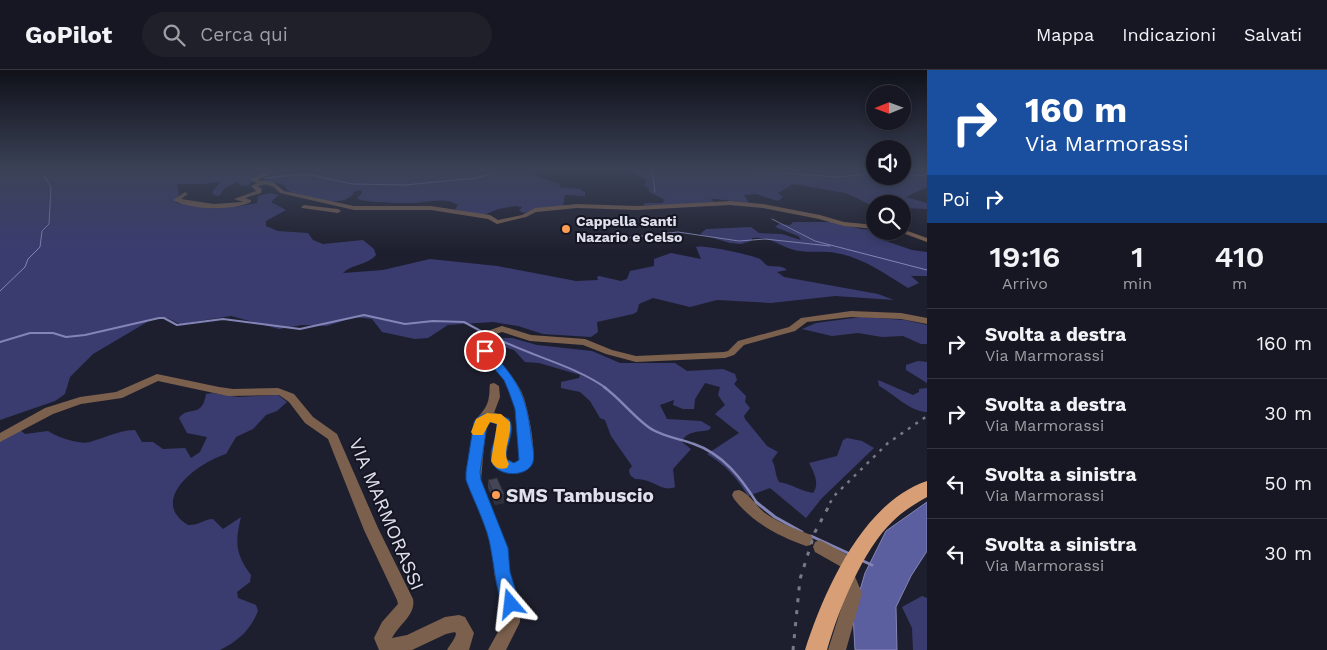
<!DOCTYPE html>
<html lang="it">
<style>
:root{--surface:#161722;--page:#1f202a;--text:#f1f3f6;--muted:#9e9fa5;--line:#353640}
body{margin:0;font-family:"Work Sans",sans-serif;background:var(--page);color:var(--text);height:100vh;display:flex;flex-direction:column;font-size:19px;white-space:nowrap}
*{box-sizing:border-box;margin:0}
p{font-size:16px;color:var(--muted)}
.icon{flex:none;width:28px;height:28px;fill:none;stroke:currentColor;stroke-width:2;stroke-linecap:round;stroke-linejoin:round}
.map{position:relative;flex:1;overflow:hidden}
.sheet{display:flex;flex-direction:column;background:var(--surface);width:400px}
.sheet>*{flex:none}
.banner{background:#1a4fa0;color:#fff;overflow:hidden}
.needle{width:32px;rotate:269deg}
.buttons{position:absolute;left:866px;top:15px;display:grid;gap:10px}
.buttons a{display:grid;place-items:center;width:45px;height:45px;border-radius:50%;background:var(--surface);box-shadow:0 2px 8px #0003,0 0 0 1px var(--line);font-size:25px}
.pin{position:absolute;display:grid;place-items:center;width:42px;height:42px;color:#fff;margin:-21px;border:2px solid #fff;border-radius:50%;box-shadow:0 1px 5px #0007}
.me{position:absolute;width:55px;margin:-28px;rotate:343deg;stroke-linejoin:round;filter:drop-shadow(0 0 4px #0008)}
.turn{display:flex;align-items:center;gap:18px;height:105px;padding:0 15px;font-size:22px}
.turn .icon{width:65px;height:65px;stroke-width:2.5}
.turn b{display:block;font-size:35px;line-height:42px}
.then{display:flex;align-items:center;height:48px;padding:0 15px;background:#0003;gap:10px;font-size:19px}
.eta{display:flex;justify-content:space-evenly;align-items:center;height:85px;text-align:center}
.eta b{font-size:30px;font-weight:600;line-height:35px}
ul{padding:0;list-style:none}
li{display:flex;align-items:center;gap:15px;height:70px;padding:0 15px;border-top:1px solid var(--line)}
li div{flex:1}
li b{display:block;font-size:19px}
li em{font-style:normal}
header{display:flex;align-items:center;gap:30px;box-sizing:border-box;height:70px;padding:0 25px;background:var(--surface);border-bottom:1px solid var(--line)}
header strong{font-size:24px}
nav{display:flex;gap:28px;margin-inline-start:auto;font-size:18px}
.search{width:350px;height:45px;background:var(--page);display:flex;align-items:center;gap:12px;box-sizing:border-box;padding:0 18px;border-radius:28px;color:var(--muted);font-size:19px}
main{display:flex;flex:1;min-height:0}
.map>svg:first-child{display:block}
.green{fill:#3a3c70}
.water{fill:#5b5e9f;stroke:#8385b6}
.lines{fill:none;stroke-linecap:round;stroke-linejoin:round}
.stream-far3{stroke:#8385b6;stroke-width:1}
.stream-far2{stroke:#8385b6;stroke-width:2}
.stream-far1{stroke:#8385b6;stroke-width:2.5}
.stream{stroke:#8385b6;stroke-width:3}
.minor{fill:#7b604d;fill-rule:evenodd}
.major{fill:#d89f77;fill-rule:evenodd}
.rail-far1{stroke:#797a87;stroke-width:2.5;stroke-dasharray:3 6;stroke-linecap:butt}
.rail{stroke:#797a87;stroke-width:3;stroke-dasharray:4 8;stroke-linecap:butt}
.wall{fill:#3a3b4a}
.shaded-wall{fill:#30303c}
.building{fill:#444556;stroke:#30303c}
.route{fill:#1a73e8;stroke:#114b97}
.slow{fill:#f59e0b}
.poi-dot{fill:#fd9d54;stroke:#151624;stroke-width:2}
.labels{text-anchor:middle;stroke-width:4;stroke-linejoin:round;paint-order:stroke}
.far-poi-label{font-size:14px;font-weight:bold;fill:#dfe0eb;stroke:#151624;text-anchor:start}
.near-poi-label{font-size:19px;font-weight:bold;fill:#dfe0eb;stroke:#151624;text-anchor:start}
.near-street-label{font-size:19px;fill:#dfe0eb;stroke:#151624}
</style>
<header>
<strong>GoPilot</strong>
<div class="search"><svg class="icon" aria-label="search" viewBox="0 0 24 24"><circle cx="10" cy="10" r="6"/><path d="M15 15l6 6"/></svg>Cerca qui</div>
<nav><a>Mappa</a><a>Indicazioni</a><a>Salvati</a></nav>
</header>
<main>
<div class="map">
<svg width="927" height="580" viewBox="0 0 927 580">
<rect width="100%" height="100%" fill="#1e1f2e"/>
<g class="green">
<path d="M0,101H265L266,104L252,111L249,115L242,116L237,112L225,118L219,126L213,125L212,122L221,111L204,114H177L179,125L175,129L176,133L235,137L257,133L258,126L270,123L279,125L271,132L286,140L266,151V156L278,161L308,163L313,170L323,174L363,170L374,179L376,185C368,195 352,194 343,203L383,200L430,189L497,196L576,211L598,210L597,207L599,206L621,211L627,209L630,201L654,196V189L671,183L701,189L696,177C702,174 752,185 760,189C763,191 765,195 769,196C776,197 782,195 787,200L777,202L784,207L878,224L894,230L835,226L771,233L717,230L690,237L653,228L639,234L637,242L633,244L597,252L598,262L591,267L543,264L518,256L493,252L448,255L428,268L415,269L382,262L372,249L354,247L327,256L302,255L279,259L231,246L180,254L167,248H154L93,284L70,307L65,324L55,331L0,350Z"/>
<path d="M278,101H339L351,103L367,101H524L560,114L559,117L580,119L585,122V126L565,125L563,136L536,139L524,143L519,141L522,137L515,136L498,139L484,145L458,140L455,139L458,135C444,126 426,133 411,133C394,133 376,133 360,130L357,128L362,123L361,120L355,121C344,141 310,127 293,123L287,120L284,115L263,110Z"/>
<polygon points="639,101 875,101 875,106 902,106 903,101 927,101 927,117 906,127 927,133 927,139 903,138 902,134 873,136 846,123 793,114 778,123 783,127 778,131 756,124 744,125 749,133 715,129 711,129 714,132 645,136 643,135 645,133 662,133 665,130 649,122 649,119 644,115 647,110 632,102"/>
<path d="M793,152H832L861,159L875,160L885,165L882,166L883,170L912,180L927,182V206H911L919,213L908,218C885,204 864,188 836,183C822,180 805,184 791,179C776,174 769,166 752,168L751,171L741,174L730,173L700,164L706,159L751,157L759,163L782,164L801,170L798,166L775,157L779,154L790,155Z"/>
<polygon points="861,247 905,250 927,255 927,274 921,274 903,266 882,267 858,263 832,266 802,259 816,253"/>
<path d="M503,268H512L537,275L592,281L620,293H675L687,301L723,299L735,304L737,310L734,314L746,326L745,332L750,338L744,346L745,349L767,376L778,382L772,390C776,398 775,405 779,412C791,414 801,421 813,423C820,414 814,402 809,393L837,386L843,370L847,368L862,371L874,378L822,428L806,448L770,418L748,426C737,408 726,395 707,384L739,363L715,344L725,335L718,325L720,317L705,313L695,329L694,339H683L673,335L674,330L660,335L667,349L701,351L711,357L709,360C698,362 686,361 682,372L691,379L673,399L675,417C662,423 653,408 635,409L630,405L629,400L632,396L611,366L605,350L600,348L590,331L580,322L561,318V312L579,308L580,305L539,293L525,292L514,280L494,274Z"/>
<polygon points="918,291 927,292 927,313 906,300 906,295"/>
<path d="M878,310L913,325L919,322V319L927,318V342C909,341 894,324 879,316Z"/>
<path d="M212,323L238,327L278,325L287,332L277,341L266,345L253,359L236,367L226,384C199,392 147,430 188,455C198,456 204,449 213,449L223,459L241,447C235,472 235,484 251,505L250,512L237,522L238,528L256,535L258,541C250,561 238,571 220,580H0V371L20,360L25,364L48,361C57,367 79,375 90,372C107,367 117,361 135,360L142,372H153L163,379L185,378L191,388L200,382L207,367L187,363L179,348C189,335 202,349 206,324Z"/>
<polygon points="922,526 927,528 927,580 913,580 912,558 902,537"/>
</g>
<polygon class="water" points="927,432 927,481 911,506 896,537 897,580 855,580 853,544 865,503 886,461"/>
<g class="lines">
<g class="stream-far3">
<polyline points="652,101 655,122"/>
<polyline points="755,101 837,107 875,103"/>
<polyline points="902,104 927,106"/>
<polyline points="264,108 306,104 353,114 405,115 477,108 499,101"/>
<polyline points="772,149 815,171 927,200"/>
<polyline points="616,169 678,162 739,171 765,169 830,176"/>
<polyline points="0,221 25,197 28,189 40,177 42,161 49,154 51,117 44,106"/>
</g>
<g class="stream-far2">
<path d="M492,266C529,286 572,294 606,318"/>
<polyline points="0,272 30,263 53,263 66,267 85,265 159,248 164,248 177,255 223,249 300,259 364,245 405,254 433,251 464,252 488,265"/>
</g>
<path class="stream-far1" d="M604,317C621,329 637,351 653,360C666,367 680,369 694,374C723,384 741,408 757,433"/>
<g class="stream">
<polyline points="756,432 775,447 802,462"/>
<polyline points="811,466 850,484"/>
<polyline points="863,491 872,495"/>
</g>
<g class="minor">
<path d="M268,101H275L258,110L273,112L284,121L354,136H431L490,145L498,150L522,145L535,138L577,134L637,136L730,131L763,134L820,145L844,152L875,155V159L844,156L819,149L763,138L730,135L637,140L577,138L536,142L526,147L497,154L488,149L431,140H354L280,123C273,115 268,113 258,116L262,119L261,123L245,128L251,130V132C233,141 190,140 173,130L185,122L188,124L181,129L214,134L242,132H243L234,129L256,121L251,116L257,113L250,110Z"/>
<polygon points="304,135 338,139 341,141 338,143 302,138 301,137"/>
<polygon points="902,159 927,168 927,172 900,162 899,161 902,161"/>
<path d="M851,241L901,243L927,248V254L901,249L851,247L807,252L795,261L744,275L734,285L725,288L636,292L606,284L583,275L530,271L502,262L496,264L490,274V281C502,297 517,308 524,328C528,341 537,381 532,393C529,399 518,403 512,403C504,402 497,398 493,391L498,353L492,350L486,353L481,410L507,478L510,503L520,544V552L506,580H488L504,551V544L494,503L493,478L467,410L474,352C480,344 488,338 489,326C490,321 489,318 490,314L494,313L499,316L500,327L494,343C523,350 505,370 505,389C510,394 514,394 520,390C521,365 519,333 505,311C497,300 487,292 480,281V274L490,260L502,256L531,265L585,269L612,280L636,286L724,282L728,281L738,271L789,257L801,248Z"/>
<path d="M157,304L219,317L233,319L278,318L294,324L313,347L337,364L378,458L413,529C416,545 399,554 392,568L407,565L445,547L459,545L465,547L474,563L469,580H447C450,574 454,571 456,564L455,562L446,564L412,580H379L374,568L382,552L398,534L397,530L364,460L328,369L305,353L289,332L279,325L228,326L158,311L122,328L81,334L53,344L0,372V363L45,338L80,327L116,322Z"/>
<path d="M739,420C749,423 756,436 765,443C779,453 796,459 811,465L813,470L811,475L806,476C778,466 753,453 734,429L732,425L734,421Z"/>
<polygon points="820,470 857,490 860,495 857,500 853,502 862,523 846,580 828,580 846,523 839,506 842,501 845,499 815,482 813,477 815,472"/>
</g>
<path class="major" d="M927,411V427C915,434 903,441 893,451C863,479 838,541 827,580H805C824,521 863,432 927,411Z"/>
<polyline class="rail-far1" points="830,433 834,426 888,373 927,346"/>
<polyline class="rail" points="793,580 800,509 815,462 831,432"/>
</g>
<polygon class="wall" points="488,410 504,424 504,433 495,435 488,418"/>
<polygon class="shaded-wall" points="504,424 504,433 495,435 495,427"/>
<polygon class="building" points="497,408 504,424 495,427 488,410"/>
<linearGradient id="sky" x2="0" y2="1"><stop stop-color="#101119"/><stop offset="0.55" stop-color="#3b4257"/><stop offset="1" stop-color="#3b4257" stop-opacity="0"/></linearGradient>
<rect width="927" height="182" fill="url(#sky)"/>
<path class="route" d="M485,278L489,279C517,310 526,323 531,365C532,374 535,384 533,392C528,408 497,407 492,392C488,380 498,367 497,354L491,352L487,355L480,402L481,410L508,478L510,502L520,534L517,540L511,543L504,540C496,520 495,501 491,480C488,457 474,432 466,410V402L474,352C483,339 496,343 509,349C516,362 505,376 506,389L514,393L519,390L515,339L509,322L504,310L479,281Z"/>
<path class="slow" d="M487,343L501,344L510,352C512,367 501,381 509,394L507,398C499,400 495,398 491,391L497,354L490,352L483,365H473L471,362L476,349Z"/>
<g class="poi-dot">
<circle cx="566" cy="159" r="5"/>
<circle cx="496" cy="425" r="5"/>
</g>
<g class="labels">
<g class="far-poi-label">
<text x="576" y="156">Cappella Santi<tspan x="576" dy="16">Nazario e Celso</tspan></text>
</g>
<g class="near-poi-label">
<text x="506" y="432">SMS Tambuscio</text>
</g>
<g class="near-street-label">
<text transform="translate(387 444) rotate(67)" y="7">VIA MARMORASSI</text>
</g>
</g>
</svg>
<div class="buttons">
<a><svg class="needle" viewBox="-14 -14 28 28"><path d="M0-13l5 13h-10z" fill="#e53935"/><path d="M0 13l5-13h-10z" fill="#9e9fa5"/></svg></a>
<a><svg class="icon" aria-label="sound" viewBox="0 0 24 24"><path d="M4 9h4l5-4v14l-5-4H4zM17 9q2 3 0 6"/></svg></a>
<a><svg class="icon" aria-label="search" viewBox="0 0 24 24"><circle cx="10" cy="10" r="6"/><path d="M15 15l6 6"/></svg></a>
</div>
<div class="pin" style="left:485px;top:281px;background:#d93025"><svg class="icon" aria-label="arrive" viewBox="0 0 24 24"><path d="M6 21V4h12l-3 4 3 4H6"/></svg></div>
<svg class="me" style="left:511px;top:534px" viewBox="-20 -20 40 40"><path d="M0-17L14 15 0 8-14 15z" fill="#1a73e8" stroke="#fff" stroke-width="4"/></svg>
</div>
<section class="sheet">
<div class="banner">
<div class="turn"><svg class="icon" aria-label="right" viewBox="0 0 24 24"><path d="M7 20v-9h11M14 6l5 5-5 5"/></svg><div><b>160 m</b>Via Marmorassi</div></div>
<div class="then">Poi<svg class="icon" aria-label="right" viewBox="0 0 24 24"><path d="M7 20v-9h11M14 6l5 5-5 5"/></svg></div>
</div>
<div class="eta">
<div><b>19:16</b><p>Arrivo</p></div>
<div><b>1</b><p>min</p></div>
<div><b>410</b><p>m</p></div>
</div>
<ul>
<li><svg class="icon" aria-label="right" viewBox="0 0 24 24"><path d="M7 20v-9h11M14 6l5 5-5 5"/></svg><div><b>Svolta a destra</b><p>Via Marmorassi</p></div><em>160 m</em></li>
<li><svg class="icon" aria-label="right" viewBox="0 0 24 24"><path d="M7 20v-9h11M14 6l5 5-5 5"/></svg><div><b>Svolta a destra</b><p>Via Marmorassi</p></div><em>30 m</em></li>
<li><svg class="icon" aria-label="left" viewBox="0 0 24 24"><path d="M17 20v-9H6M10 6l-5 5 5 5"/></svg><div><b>Svolta a sinistra</b><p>Via Marmorassi</p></div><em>50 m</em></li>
<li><svg class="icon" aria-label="left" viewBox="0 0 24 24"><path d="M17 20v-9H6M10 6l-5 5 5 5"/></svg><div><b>Svolta a sinistra</b><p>Via Marmorassi</p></div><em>30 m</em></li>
</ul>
</section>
</main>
